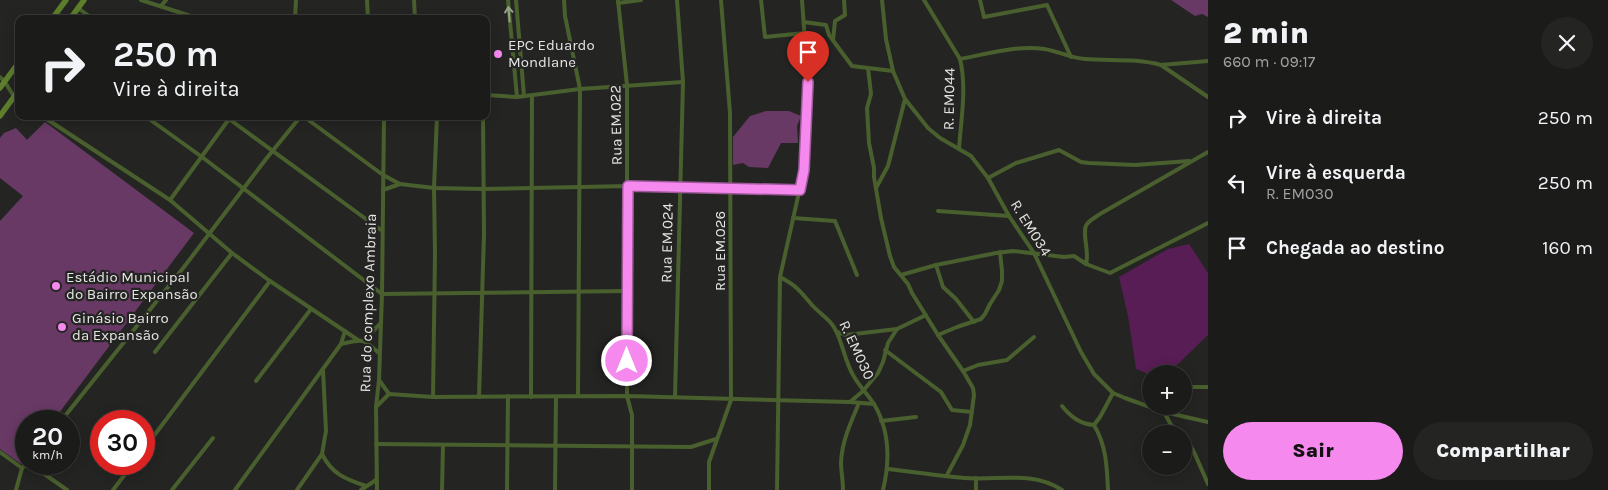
<!DOCTYPE html>
<html lang="pt">
<meta charset="utf-8">
<style>
:root{--surface:#1b1c1a;--page:#242523;--text:#f1f3f6;--muted:#a0a1a2;--line:#393a39;--accent:#f589ee}
body{margin:0;font-family:Karla,sans-serif;background:var(--page);color:var(--text);height:100vh;display:flex;flex-direction:column;font-size:19px;white-space:nowrap}
*{box-sizing:border-box;margin:0}
p{font-size:16px;color:var(--muted)}
.icon{flex:none;width:28px;height:28px;fill:none;stroke:currentColor;stroke-width:2;stroke-linecap:round;stroke-linejoin:round}
.map{position:relative;flex:1;overflow:hidden}
.panel{display:flex;flex-direction:column;background:var(--surface);width:400px}
.panel>*{flex:none}
.top-card{position:absolute;left:15px;top:15px;width:475px;height:105px;border-radius:10px;box-shadow:0 2px 12px #0003,0 0 0 1px var(--line);background:#1b1c1a;color:var(--text);overflow:hidden}
.fabs{position:absolute;left:1142px;top:365px;display:grid;gap:10px}
.fabs a{display:grid;place-items:center;width:50px;height:50px;border-radius:50%;background:var(--surface);box-shadow:0 2px 12px #0003,0 0 0 1px var(--line);font-size:25px}
.speed{position:absolute;left:15px;top:410px;display:flex;gap:10px;font-size:25px;font-weight:700;text-align:center}
.speed>*{display:grid;place-content:center;width:65px;height:65px;border-radius:50%;background:var(--surface);box-shadow:0 2px 12px #0003,0 0 0 1px var(--line);line-height:1}
.speed small{font-size:12px;font-weight:400}
.speed .limit{border:8px solid #d22;background:#fff;color:#111}
.pin{position:absolute;display:grid;place-items:center;width:42px;height:42px;color:#fff;margin:-51px -21px;border-radius:50% 50% 50% 0;rotate:-45deg;box-shadow:0 0 5px #0007}
.pin .icon{rotate:45deg}
.me{position:absolute;width:55px;margin:-28px;rotate:0deg;stroke-linejoin:round;filter:drop-shadow(0 0 4px #0008)}
.turn{display:flex;align-items:center;gap:18px;height:105px;padding:0 15px;font-size:22px}
.turn .icon{width:65px;height:65px;stroke-width:2.5}
.turn b{display:block;font-size:35px;line-height:42px}
.round{display:grid;place-items:center;flex:none;width:52px;height:52px;border-radius:26px;background:var(--page)}
.headline{display:flex;align-items:center;justify-content:space-between;height:85px;padding:0 15px}
h1{font-size:30px;font-weight:800;line-height:38px}
.action{display:flex;gap:10px;margin-top:auto;padding:10px 15px}
.action a{flex:1;height:58px;border-radius:30px;background:var(--accent);color:#111;font-size:20px;font-weight:800;line-height:58px;text-align:center}
.action a+a{background:var(--page);color:var(--text)}
ul{padding:0;list-style:none}
li{display:flex;align-items:center;gap:15px;height:65px;padding:0 15px}
li div{flex:1}
li b{display:block;font-size:19px}
li em{font-style:normal}
main{display:flex;flex:1;min-height:0}
.map>svg:first-child{display:block}
.green{fill:#683965}
.water{fill:#571d54}
.lines{fill:none;stroke-linecap:round;stroke-linejoin:round}
.street{stroke:#495f2d;stroke-width:4}
.secondary{stroke:#5d7f2c;stroke-width:5.5}
.oneway{stroke:#96a288}
.route-casing{stroke:#9f599b;stroke-width:12}
.route{stroke:#f589ee;stroke-width:9}
.poi-dot{fill:#f589ee;stroke:#242523;stroke-width:2}
.labels{text-anchor:middle;stroke-width:4.5;stroke-linejoin:round;paint-order:stroke}
.poi-label{font-size:15px;fill:#e4e4e3;stroke:#242523;text-anchor:start}
.street-label{font-size:15px;fill:#e4e4e3;stroke:#242523}
</style>
<main>
<div class="map">
<svg width="1208" height="490" viewBox="0 0 1208 490">
<rect width="100%" height="100%" fill="#242523"/>
<g class="green">
<polygon points="1171,0 1208,0 1208,17 1202,14 1195,16"/>
<polygon points="766,111 789,111 801,116 797,126 798,143 781,143 768,168 749,167 743,163 733,165 733,137 750,116"/>
<polygon points="45,122 194,233 53,421 26,421 26,458 21,464 0,449 0,221 23,196 0,178 0,138 4,133 16,128 27,140"/>
</g>
<polygon class="water" points="1189,244 1208,273 1208,335 1179,363 1165,374 1151,374 1151,375 1136,369 1128,316 1119,277 1168,249"/>
<g class="lines">
<g class="street">
<polyline points="141,0 200,19"/>
<polyline points="367,0 368,19"/>
<polyline points="414,0 415,19"/>
<polyline points="508,0 517,97"/>
<polyline points="516,0 524,96"/>
<polyline points="564,0 565,16 580,89 578,396"/>
<polyline points="618,0 627,85 627,396 632,415 632,490"/>
<polyline points="761,0 765,37 805,33"/>
<path d="M802,0L808,82L804,170L780,277C797,286 800,291 812,305C821,315 832,320 837,333C843,346 845,360 852,373C857,384 867,393 874,404C890,431 890,461 883,490"/>
<polyline points="882,0 886,39 893,71 905,99 928,128 940,138 971,156 988,178 1009,216 1034,253 1081,352 1094,374 1113,393 1125,398 1164,412 1208,422"/>
<path d="M924,0L960,59C967,88 961,119 959,149"/>
<polyline points="980,0 984,17 1047,5 1071,57"/>
<polyline points="618,3 641,0"/>
<polyline points="161,6 166,0"/>
<polyline points="78,8 93,19"/>
<polyline points="295,19 296,0"/>
<polyline points="804,22 826,25 829,35 852,66 893,71"/>
<polyline points="833,40 835,21 845,15 844,0"/>
<path d="M960,59C987,54 1017,45 1044,49C1058,51 1070,58 1085,59C1110,61 1136,58 1161,65L1208,97"/>
<polyline points="1161,65 1208,61"/>
<polyline points="868,68 871,94 867,108 869,143 874,168 874,177 881,218 890,256 894,267 908,284 912,293 938,335 963,371 973,388 974,395 970,425 963,445 947,475"/>
<path d="M0,77C9,84 10,95 19,101"/>
<polyline points="486,95 517,97 580,89 683,82"/>
<polyline points="42,116 170,200 232,253 270,281 358,340"/>
<polyline points="145,116 202,157 382,294 627,291"/>
<polyline points="225,116 381,230"/>
<polyline points="303,116 383,175 400,184 434,188 482,189 628,186 800,190"/>
<polyline points="988,178 1016,163 1059,150 1081,162 1089,163 1135,165 1189,161"/>
<polyline points="876,188 888,166 905,99"/>
<polyline points="383,190 400,184"/>
<polyline points="170,200 229,119"/>
<polyline points="938,211 1009,216"/>
<polyline points="793,218 835,221 857,275"/>
<polyline points="1086,264 1110,273 1208,223"/>
<polyline points="936,265 943,287 956,299 974,322"/>
<path d="M901,275L936,265L996,253L1013,251L1064,257L1074,256L1086,264C1090,253 1081,231 1087,224C1090,220 1096,217 1100,214L1208,152"/>
<polyline points="837,332 846,335 897,329 926,315"/>
<polyline points="938,335 957,327 981,319 985,314 990,304 999,290 1002,281 1002,271 1000,252"/>
<polyline points="364,340 380,324"/>
<path d="M341,344C364,339 362,338 379,353"/>
<polyline points="885,350 941,392 952,410 972,412"/>
<polyline points="155,352 232,253"/>
<polyline points="963,371 978,365 1007,360 1034,337"/>
<polyline points="379,380 389,394"/>
<polyline points="256,381 311,309"/>
<polyline points="1184,387 1208,387"/>
<polyline points="433,397 435,254 434,188 437,116"/>
<polyline points="479,397 484,234 483,116"/>
<polyline points="531,397 532,95"/>
<polyline points="675,397 683,82 677,0"/>
<polyline points="850,402 863,391 878,373 883,362 888,343 897,329"/>
<path d="M1062,406C1071,417 1080,424 1094,425L1100,417L1113,393"/>
<polyline points="1167,406 1164,412 1171,425 1183,434"/>
<polyline points="376,407 389,394 433,397 627,396 850,402 874,404"/>
<polyline points="61,421 184,267 266,159 301,116"/>
<polyline points="881,421 916,417"/>
<path d="M1094,425C1106,445 1107,466 1108,490"/>
<polyline points="1184,435 1194,452 1208,484"/>
<polyline points="376,444 691,447 716,439"/>
<polyline points="144,449 270,281"/>
<polyline points="0,452 22,468"/>
<path d="M322,454C332,474 345,479 366,486"/>
<polyline points="30,464 67,490"/>
<path d="M888,469C913,472 939,476 964,478C998,481 1031,470 1062,490"/>
<polyline points="16,490 22,468 27,464"/>
<polyline points="113,490 133,464"/>
<polyline points="172,490 213,438"/>
<polyline points="235,490 341,344 345,331"/>
<polyline points="297,490 322,454 326,431 323,370"/>
<polyline points="361,490 376,480"/>
<polyline points="377,490 376,407 379,380 382,294 384,116"/>
<polyline points="442,490 443,445"/>
<polyline points="507,490 508,396"/>
<polyline points="555,490 556,397"/>
<polyline points="709,490 709,462 731,400 730,113 721,0"/>
<polyline points="777,490 780,277"/>
<path d="M843,490C843,480 841,471 841,462C842,441 851,422 859,403"/>
<polyline points="976,490 976,478"/>
</g>
<g class="secondary">
<polyline points="52,19 66,0"/>
<polyline points="70,19 84,0"/>
<polyline points="0,88 19,62"/>
<polyline points="0,116 19,90"/>
</g>
</g>
<defs><path id="oneway-shaft" d="M-6 0H5M1.5-3L5.5 0L1.5 3" fill="none" stroke-width="1.6" stroke-linecap="round" stroke-linejoin="round" transform="scale(1.25)"/></defs>
<use class="oneway" href="#oneway-shaft" transform="translate(509 14) rotate(-95)"/>
<g class="lines">
<g class="route-casing">
<polyline id="route" points="627,361 628,186 800,190 804,170 808,82"/>
</g>
<use href="#route" class="route"/>
</g>
<g class="poi-dot">
<circle cx="498" cy="54" r="5"/>
<circle cx="56" cy="286" r="5"/>
<circle cx="62" cy="327" r="5"/>
</g>
<g class="labels">
<g class="poi-label">
<text x="508" y="50">EPC Eduardo<tspan x="508" dy="17">Mondlane</tspan></text>
<text x="66" y="282">Estádio Municipal<tspan x="66" dy="17">do Bairro Expansão</tspan></text>
<text x="72" y="323">Ginásio Bairro<tspan x="72" dy="17">da Expansão</tspan></text>
</g>
<g class="street-label">
<text transform="translate(949 99) rotate(-89)" y="5">R. EM044</text>
<text transform="translate(616 125) rotate(-91)" y="5">Rua EM.022</text>
<text transform="translate(1031 228) rotate(58)" y="5">R. EM034</text>
<text transform="translate(667 243) rotate(-89)" y="5">Rua EM.024</text>
<text transform="translate(720 251) rotate(-90)" y="5">Rua EM.026</text>
<text transform="translate(368 303) rotate(-88)" y="5">Rua do complexo Ambraia</text>
<text transform="translate(857 350) rotate(65)" y="5">R. EM030</text>
</g>
</g>
</svg>
<div class="fabs">
<a>+</a>
<a>−</a>
</div>
<div class="speed"><div>20<small>km/h</small></div><div class="limit">30</div></div>
<div class="pin" style="left:808px;top:82px;background:#d93025"><svg class="icon" aria-label="arrive" viewBox="0 0 24 24"><path d="M6 21V4h12l-3 4 3 4H6"/></svg></div>
<svg class="me" style="left:627px;top:361px" viewBox="-20 -20 40 40"><circle r="17" fill="#f589ee" stroke="#fff" stroke-width="3"/><path d="M0-11L8 9 0 5-8 9z" fill="#fff"/></svg>
<div class="top-card">
<div class="turn"><svg class="icon" aria-label="right" viewBox="0 0 24 24"><path d="M7 20v-9h11M14 6l5 5-5 5"/></svg><div><b>250 m</b>Vire à direita</div></div>
</div>
</div>
<section class="panel">
<div class="headline"><div><h1>2 min</h1><p>660 m · 09:17</p></div><a class="round"><svg class="icon" aria-label="close" viewBox="0 0 24 24"><path d="M6 6l12 12M18 6L6 18"/></svg></a></div>
<ul>
<li><svg class="icon" aria-label="right" viewBox="0 0 24 24"><path d="M7 20v-9h11M14 6l5 5-5 5"/></svg><div><b>Vire à direita</b></div><em>250 m</em></li>
<li><svg class="icon" aria-label="left" viewBox="0 0 24 24"><path d="M17 20v-9H6M10 6l-5 5 5 5"/></svg><div><b>Vire à esquerda</b><p>R. EM030</p></div><em>250 m</em></li>
<li><svg class="icon" aria-label="arrive" viewBox="0 0 24 24"><path d="M6 21V4h12l-3 4 3 4H6"/></svg><div><b>Chegada ao destino</b></div><em>160 m</em></li>
</ul>
<div class="action"><a>Sair</a><a>Compartilhar</a></div>
</section>
</main>
